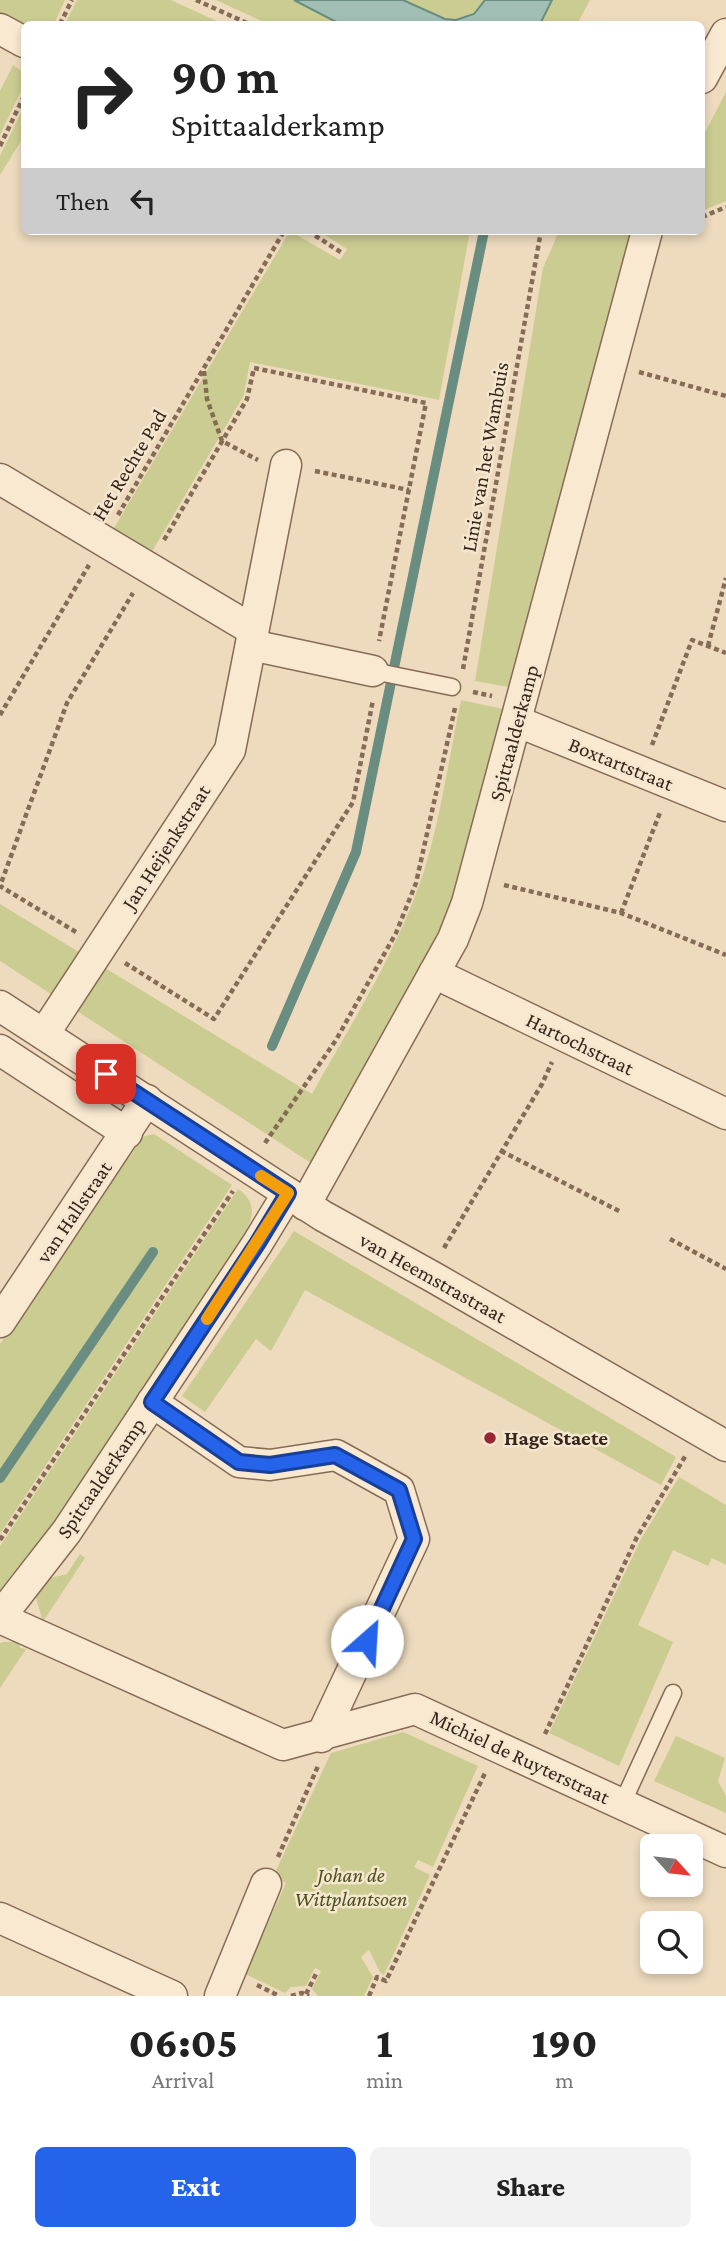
<!DOCTYPE html>
<style>
:root{--surface:#fff;--page:#f2f2f2;--text:#222;--muted:#767676;--accent:#2563eb}
body{margin:0;font-family:"Crimson Pro",serif;background:var(--page);color:var(--text);height:100vh;display:flex;flex-direction:column;font-size:26px;white-space:nowrap}
*{box-sizing:border-box;margin:0}
p{font-size:23px;color:var(--muted)}
.icon{flex:none;width:38px;height:38px;fill:none;stroke:currentColor;stroke-width:2;stroke-linecap:round;stroke-linejoin:round}
.map{position:relative;height:1996px;overflow:hidden}
.drawer{display:flex;flex-direction:column;background:var(--surface);flex:1}
.drawer>*{flex:none}
.banner{position:absolute;left:21px;top:21px;width:684px;height:214px;border-radius:10px;box-shadow:0 4px 10px #0003;background:#fff;color:var(--text);overflow:hidden}
.needle{width:46px;rotate:117deg}
.fabs{position:absolute;left:640px;top:1834px;display:grid;gap:14px}
.fabs a{display:grid;place-items:center;width:63px;height:63px;border-radius:10px;background:var(--surface);box-shadow:0 4px 10px #0003;font-size:35px}
.pin{position:absolute;display:grid;place-items:center;width:60px;height:60px;color:#fff;margin:-30px;border-radius:14px;box-shadow:0 4px 10px #0006}
.me{position:absolute;width:77px;margin:-38px;rotate:26deg;stroke-linejoin:round;filter:drop-shadow(0 0 5px #0008)}
.turn{display:flex;align-items:center;gap:24px;height:147px;padding:0 35px;font-size:32px}
.turn .icon{width:91px;height:91px;stroke-width:2.5}
.turn b{display:block;font-size:49px;line-height:60px}
.then{display:flex;align-items:center;height:66px;padding:0 35px;background:#0003;gap:14px;font-size:26px}
.eta{display:flex;justify-content:space-evenly;align-items:center;height:119px;text-align:center}
.eta b{font-size:42px;font-weight:800;line-height:49px}
.action{display:flex;gap:14px;margin-top:auto;padding:14px 35px}
.action a{flex:1;height:80px;border-radius:10px;background:var(--accent);color:#fff;font-size:28px;font-weight:800;line-height:80px;text-align:center}
.action a+a{background:var(--page);color:var(--text)}
.map>svg:first-child{display:block}
.green{fill:#cbcc92}
.water{fill:#a1bfb4;stroke:#698d80;stroke-width:2}
.lines{fill:none;stroke-linecap:round;stroke-linejoin:round}
.stream{stroke:#698d80;stroke-width:10}
.service-casing{stroke:#866b57;stroke-width:19}
.minor-casing{stroke:#866b57;stroke-width:33}
.path{stroke:#866b57;stroke-width:4.5;stroke-dasharray:5 3.5;stroke-linecap:butt}
.service{stroke:#f9e9d1;stroke-width:16}
.minor{stroke:#f9e9d1;stroke-width:30}
.route-casing{stroke:#184099;stroke-width:18}
.route{stroke:#2563eb;stroke-width:12}
.slow{stroke:#f59e0b;stroke-width:12}
.poi-dot{fill:#962632;stroke:#f5e6ce;stroke-width:2.5}
.labels{text-anchor:middle;stroke-width:5;stroke-linejoin:round;paint-order:stroke}
.street-label{font-size:21px;fill:#35251c;stroke:#f5e6ce}
.poi-label{font-size:21px;font-weight:bold;fill:#35251c;stroke:#f5e6ce;text-anchor:start}
.park-label{font-size:21px;font-style:italic;fill:#4b5222;stroke:#f5e6ce}
</style>
<div class="map">
<svg width="726" height="1996" viewBox="0 0 726 1996">
<rect width="100%" height="100%" fill="#eedbbe"/>
<g class="green">
<polygon points="0,0 65,0 54,24 24,26 0,13"/>
<polygon points="77,0 171,0 223,24 65,24"/>
<polygon points="216,0 294,0 340,24 268,24"/>
<path d="M403,0H485C463,36 433,13 403,0Z"/>
<polygon points="552,0 590,0 577,24 540,24"/>
<polygon points="13,65 24,73 24,85 0,135 0,91"/>
<polygon points="726,92 726,201 702,211 702,138"/>
<polygon points="24,106 24,136 0,175 0,156"/>
<polygon points="290,231 340,260 347,249 319,231 470,231 439,400 250,362 244,395 150,555 111,533"/>
<polygon points="559,231 635,231 515,688 475,681 543,268"/>
<path d="M461,700L508,710L461,894L314,1165L0,961V904L312,1094C352,1022 398,951 424,871C441,816 449,757 461,700Z"/>
<polygon points="154,1134 232,1185 0,1534 0,1344 124,1151 131,1155 142,1137"/>
<path d="M238,1189C259,1203 253,1221 241,1239L247,1243L0,1603V1546Z"/>
<polygon points="294,1231 676,1457 661,1485 305,1290 271,1351 256,1339 205,1412 182,1396"/>
<polygon points="679,1477 726,1505 726,1565 712,1558 708,1566 673,1550 638,1625 673,1642 619,1766 549,1733 641,1539"/>
<polygon points="80,1554 85,1558 44,1620 42,1619 36,1598 50,1578 67,1574"/>
<polygon points="3,1642 19,1642 20,1648 26,1649 0,1688 0,1643"/>
<polygon points="403,1732 478,1766 433,1867 418,1860 414,1867 430,1875 384,1975 380,1972 369,1950 361,1957 373,1977 364,1996 318,1996 312,1989 321,1971 315,1968 306,1986 291,1987 285,1993 245,1974 286,1883 273,1877 331,1753"/>
<polygon points="676,1736 725,1758 718,1781 726,1796 726,1813 654,1781"/>
</g>
<polygon class="water" points="294,0 403,0 445,19 456,20 474,14 485,0 552,0 540,24 340,24"/>
<g class="lines">
<g class="stream">
<polyline points="272,1046 356,852 484,231"/>
<polyline points="0,1478 153,1252"/>
</g>
<g class="service-casing">
<g id="service">
<polyline points="373,671 452,687"/>
<polyline points="622,1804 673,1693"/>
</g>
</g>
<g class="minor-casing">
<g id="minor">
<polyline points="0,29 24,42"/>
<polyline points="702,78 726,34"/>
<polyline points="0,479 253,630"/>
<polyline points="251,645 373,671"/>
<polyline points="516,721 726,806"/>
<polyline points="434,973 726,1114"/>
<polyline points="0,1006 323,1216 433,1277 726,1446"/>
<polyline points="44,1034 230,750 286,465"/>
<polyline points="0,1050 127,1133"/>
<polyline points="305,1205 453,939 467,903 647,231"/>
<polyline points="0,1322 147,1100"/>
<polyline points="152,1402 239,1462 270,1465 336,1455 399,1490 414,1539 321,1737"/>
<polyline points="0,1617 67,1531 257,1244 288,1193"/>
<polyline points="0,1618 283,1745 415,1709 726,1852"/>
<polyline points="0,1918 172,1996"/>
<polyline points="220,1996 266,1884"/>
</g>
</g>
<g class="path">
<polyline points="196,0 249,24"/>
<polyline points="60,24 72,0"/>
<polyline points="0,146 24,96"/>
<polyline points="702,217 726,207"/>
<polyline points="308,231 342,253"/>
<polyline points="204,371 207,399 222,441 258,460"/>
<polyline points="639,372 726,396"/>
<polyline points="315,471 409,490"/>
<polyline points="118,515 284,231"/>
<polyline points="164,540 247,399 254,368 426,403 379,641"/>
<polyline points="708,646 726,578"/>
<polyline points="463,669 541,231"/>
<polyline points="473,692 492,696"/>
<polyline points="0,715 89,565"/>
<polyline points="652,745 692,640 726,653"/>
<polyline points="504,885 621,913 726,955"/>
<polyline points="621,913 661,810"/>
<polyline points="76,932 0,886 67,703 133,593"/>
<polyline points="125,963 214,1019 353,802 373,700"/>
<polyline points="265,1143 336,1040 396,933 416,883 455,708"/>
<polyline points="501,1151 621,1212"/>
<polyline points="670,1239 726,1269"/>
<polyline points="444,1248 542,1084 552,1062"/>
<polyline points="0,1540 233,1191"/>
<polyline points="545,1734 637,1537 686,1455"/>
<polyline points="278,1857 318,1766"/>
<polyline points="257,1985 279,1996"/>
<polyline points="306,1994 317,1972"/>
<polyline points="291,1996 302,1993 309,1996"/>
<polyline points="369,1996 377,1977 386,1981 485,1773"/>
</g>
<use href="#service" class="service"/>
<use href="#minor" class="minor"/>
</g>
<g class="lines">
<g class="route-casing">
<polyline id="route" points="106,1074 288,1193 257,1244 152,1402 239,1462 270,1465 335,1455 399,1490 414,1539 367,1641"/>
</g>
<use href="#route" class="route"/>
<polyline class="slow" points="207,1319 288,1193 261,1176"/>
</g>
<circle class="poi-dot" cx="490" cy="1438" r="7"/>
<g class="labels">
<g class="street-label">
<text transform="translate(485 457) rotate(-80)" y="7">Linie van het Wambuis</text>
<text transform="translate(129 465) rotate(-59)" y="7">Het Rechte Pad</text>
<text transform="translate(514 733) rotate(-75)" y="7">Spittaalderkamp</text>
<text transform="translate(621 764) rotate(22)" y="7">Boxtartstraat</text>
<text transform="translate(166 847) rotate(-57)" y="7">Jan Heijenkstraat</text>
<text transform="translate(580 1044) rotate(26)" y="7">Hartochstraat</text>
<text transform="translate(74 1212) rotate(-56)" y="7">van Hallstraat</text>
<text transform="translate(433 1278) rotate(29)" y="7">van Heemstrastraat</text>
<text transform="translate(101 1478) rotate(-56)" y="7">Spittaalderkamp</text>
<text transform="translate(520 1757) rotate(25)" y="7">Michiel de Ruyterstraat</text>
</g>
<g class="poi-label">
<text x="504" y="1445">Hage Staete</text>
</g>
<g class="park-label">
<text x="351" y="1882">Johan de<tspan x="351" dy="24">Wittplantsoen</tspan></text>
</g>
</g>
</svg>
<div class="fabs">
<a><svg class="needle" viewBox="-14 -14 28 28"><path d="M0-13l5 13h-10z" fill="#e53935"/><path d="M0 13l5-13h-10z" fill="#767676"/></svg></a>
<a><svg class="icon" aria-label="search" viewBox="0 0 24 24"><circle cx="10" cy="10" r="6"/><path d="M15 15l6 6"/></svg></a>
</div>
<div class="pin" style="left:106px;top:1074px;background:#d93025"><svg class="icon" aria-label="arrive" viewBox="0 0 24 24"><path d="M6 21V4h12l-3 4 3 4H6"/></svg></div>
<svg class="me" style="left:367px;top:1641px" viewBox="-20 -20 40 40"><circle r="19" fill="#fff"/><path d="M0-13L10 11 0 6-10 11z" fill="#2563eb"/></svg>
<div class="banner">
<div class="turn"><svg class="icon" aria-label="right" viewBox="0 0 24 24"><path d="M7 20v-9h11M14 6l5 5-5 5"/></svg><div><b>90 m</b>Spittaalderkamp</div></div>
<div class="then">Then<svg class="icon" aria-label="left" viewBox="0 0 24 24"><path d="M17 20v-9H6M10 6l-5 5 5 5"/></svg></div>
</div>
</div>
<section class="drawer">
<div class="eta">
<div><b>06:05</b><p>Arrival</p></div>
<div><b>1</b><p>min</p></div>
<div><b>190</b><p>m</p></div>
</div>
<div class="action"><a>Exit</a><a>Share</a></div>
</section>
